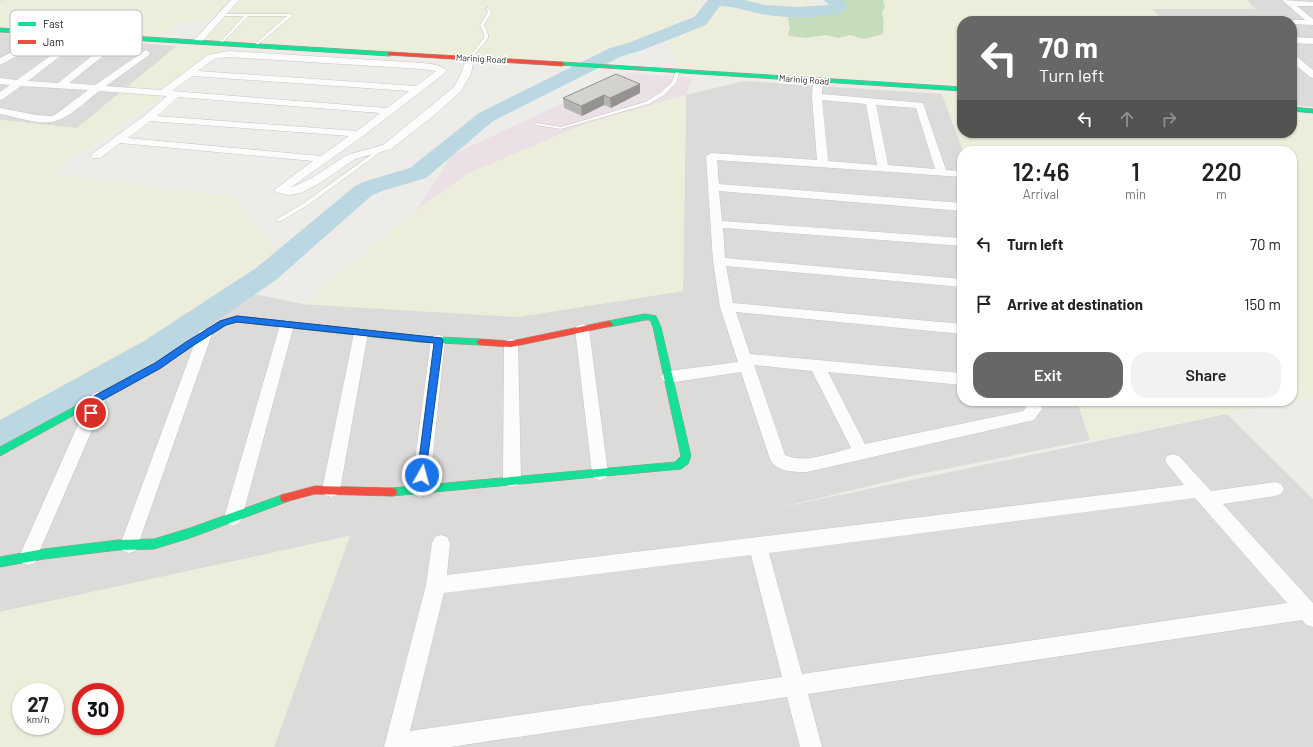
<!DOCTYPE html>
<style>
:root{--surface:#fff;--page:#f2f2f2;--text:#222;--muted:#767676;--accent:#676765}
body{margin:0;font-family:Barlow,sans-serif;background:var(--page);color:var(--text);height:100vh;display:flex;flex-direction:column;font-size:15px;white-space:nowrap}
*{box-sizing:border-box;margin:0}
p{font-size:13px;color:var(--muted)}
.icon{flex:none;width:22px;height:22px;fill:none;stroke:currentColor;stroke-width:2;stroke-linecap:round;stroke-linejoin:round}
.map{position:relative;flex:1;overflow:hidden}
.panel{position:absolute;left:957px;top:146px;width:340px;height:260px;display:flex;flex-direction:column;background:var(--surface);border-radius:16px;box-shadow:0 1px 3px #0004}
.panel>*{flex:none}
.guide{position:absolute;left:957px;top:16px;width:340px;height:122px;border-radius:16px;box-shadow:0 1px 3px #0004;background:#676765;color:#fff;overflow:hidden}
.speed{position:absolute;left:12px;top:683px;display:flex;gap:8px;font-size:20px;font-weight:700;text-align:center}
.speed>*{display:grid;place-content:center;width:52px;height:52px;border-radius:50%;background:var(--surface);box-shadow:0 1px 3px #0004;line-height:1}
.speed small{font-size:10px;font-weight:400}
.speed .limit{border:6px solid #d22;background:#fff;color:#111}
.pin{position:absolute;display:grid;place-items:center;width:34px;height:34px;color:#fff;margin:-17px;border:2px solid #fff;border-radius:50%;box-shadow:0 1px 4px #0007}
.me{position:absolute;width:44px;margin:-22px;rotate:7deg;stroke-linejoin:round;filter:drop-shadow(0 0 3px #0008)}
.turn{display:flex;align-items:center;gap:14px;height:84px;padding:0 16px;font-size:18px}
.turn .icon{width:52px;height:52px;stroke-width:2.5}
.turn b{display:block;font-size:28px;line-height:34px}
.lanes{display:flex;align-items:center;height:38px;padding:0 16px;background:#0003;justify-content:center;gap:20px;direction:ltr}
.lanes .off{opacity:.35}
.eta{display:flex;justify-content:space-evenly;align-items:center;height:68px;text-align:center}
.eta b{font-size:24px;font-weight:600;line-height:28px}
.cta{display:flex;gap:8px;margin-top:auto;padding:8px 16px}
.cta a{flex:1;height:46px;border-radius:16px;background:var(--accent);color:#fff;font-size:16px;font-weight:600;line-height:46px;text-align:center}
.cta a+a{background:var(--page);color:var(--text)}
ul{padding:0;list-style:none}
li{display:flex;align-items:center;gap:12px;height:60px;padding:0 16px}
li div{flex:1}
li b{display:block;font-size:15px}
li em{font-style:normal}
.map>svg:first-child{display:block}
.residential{fill:#dcdbd9}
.industrial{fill:#ebe0e6}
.farmland{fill:#eceedb;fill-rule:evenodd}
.forest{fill:#c5ddbc}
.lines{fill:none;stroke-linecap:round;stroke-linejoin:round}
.river{fill:#bad7e2;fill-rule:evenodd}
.lane-casing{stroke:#c6c6c4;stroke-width:1}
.street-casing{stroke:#c6c6c4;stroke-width:1}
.fast-casing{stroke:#94987e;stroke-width:1}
.jam-casing{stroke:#94987e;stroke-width:1}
.lane{fill:#fcfcfc;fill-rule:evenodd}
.street{fill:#fcfcfc;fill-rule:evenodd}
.fast{fill:#16e098;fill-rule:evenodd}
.jam{fill:#f24e42;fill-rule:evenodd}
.wall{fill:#b6b5b2}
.shaded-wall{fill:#949391}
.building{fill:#d4d2cf;stroke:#949391}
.route{fill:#1a73e8;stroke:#114b97}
.labels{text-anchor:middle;stroke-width:3.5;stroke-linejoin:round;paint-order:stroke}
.far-street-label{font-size:9px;fill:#1f1f1f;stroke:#fff}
.key{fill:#fff;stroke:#bcbcbc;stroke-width:1}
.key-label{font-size:11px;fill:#1f1f1f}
</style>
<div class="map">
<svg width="1313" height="747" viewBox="0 0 1313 747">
<rect width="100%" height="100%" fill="#edece8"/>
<g class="residential">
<polygon points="1247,0 1313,0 1313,107 1292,105 1292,21 1163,21 1151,9 1254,9"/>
<polygon points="0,33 177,46 77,128 0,120"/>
<polygon points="744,81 942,94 963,151 962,151 962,401 1077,401 1090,440 915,475 778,508 1227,414 1313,499 1313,747 274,747 349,536 0,612 0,439 75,399 249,293 303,304 517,317 683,291 686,95"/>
</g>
<polygon class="industrial" points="627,73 692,78 686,95 585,124 467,174 415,212 452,155"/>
<g class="farmland">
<polygon points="0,0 230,0 213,19 183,22 158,37 0,28"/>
<polygon points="242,0 699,0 695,8 697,18 651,40 605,49 570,62 205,40"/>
<polygon points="742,0 811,0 812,6 760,5"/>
<polygon points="880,0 1247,0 1255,9 1152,9 1163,21 962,21 962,85 679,68 666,38 705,21 718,6 726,4 735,5 751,11 792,16 793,35 877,38"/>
<polygon points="177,46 227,48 134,117 50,174 232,196 277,252 134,349 0,427 0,120 77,128"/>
<polygon points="942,94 962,95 962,133 1292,133 1292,116 1313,117 1313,397 1090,440 1077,401 1292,401 1292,151 963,151"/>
<polygon points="686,95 683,291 517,317 303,304 415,212 467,174 585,124"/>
<path d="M350,536L274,747H0V612ZM21,692H55V726H21ZM81,692H115V726H81Z"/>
</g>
<path class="forest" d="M839,0H883L885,7L882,13C884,18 884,29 883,34L864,39L850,35L838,38L825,35L806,38L789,36L788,33L790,28L788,18C804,9 835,21 846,6L845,3Z"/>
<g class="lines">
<path class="river" d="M708,0H744L765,5L798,7L829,5L824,0H843L847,7C843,13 835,14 828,15C805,19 780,18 757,13C744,10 733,6 720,6L706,25L640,51L622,56L493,121L426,178L382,191L371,196L276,280L166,355L12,445L0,449V420L144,341L256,268L355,186L366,181L410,168L479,113L610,48L628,43L694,17Z"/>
<g class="lane-casing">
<g id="lane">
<polygon points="0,0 3,0 1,1"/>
<polygon points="488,8 492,12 484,25 488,34 488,38 471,59 469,59 469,57 484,38 484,34 480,25 488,12 486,9"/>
<polygon points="220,14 291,14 293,15 256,46 255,46 255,44 287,16 248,16 221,44 219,43 220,42 244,16 220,16"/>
<polygon points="676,70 680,71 676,83 664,95 649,104 561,129 536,125 534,124 536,123 561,127 645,102 660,93 672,82"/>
<polygon points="379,149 383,150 308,205 281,221 277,221 277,219 304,203"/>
</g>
</g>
<g class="street-casing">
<g id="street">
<polygon points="231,0 239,0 200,44 194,44 193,42 194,40"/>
<polygon points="1282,0 1313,2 1313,6 1297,6 1313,19 1313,25 1292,24 1292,21 1289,20 1305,20"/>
<polygon points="1190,17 1248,19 1252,21 1189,21"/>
<polygon points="53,30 56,31 57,33 56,35 0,65 0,58"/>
<polygon points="1292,37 1313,38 1313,44 1292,43"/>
<path d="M65,45L69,48L68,50L28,81L58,83L102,48L105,47L109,50L108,52L69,83L95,85L146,50L150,53L149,55L106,86L161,90L208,55L228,51L422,63C431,64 440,64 447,71L445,73L363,136L290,188L312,178L347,155L383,145L454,87L461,74L467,56L470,55L474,58L471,74L461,91L437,113L391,149L355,159L320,183L301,193L288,195L276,192L274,190L313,161L120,143L100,158H92L91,156L92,154L144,116L167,96L99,91C89,99 73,114 61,119C43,128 19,117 0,114V108L36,115L51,116L55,115L88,90L21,86L3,99L0,100V92L10,85L0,84V78L17,80ZM228,57L422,69L436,71L416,86L198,71L214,59ZM192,76L409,91L387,108L172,91ZM178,97L380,113L357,131L157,116ZM150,121L349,136L321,156L128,138Z"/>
<polygon points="1292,54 1295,55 1313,70 1313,78 1310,77 1292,62"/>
<path d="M818,78L823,81L822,94L923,103L946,170L962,171V177L717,160L719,184L962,203V211L719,191L722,221L962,238V246L723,228L725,258L962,279V287L726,266L733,303L962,324V334L736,312L750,354L962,373V385L828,372L865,444L1023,411L1026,408L1024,401H1040L1042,409L1034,420L807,472C794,472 776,472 770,459L741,372L669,383L664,381L661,377L664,373L669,371L738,362L720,307L713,261L706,156L711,153L817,160L812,97L813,81ZM822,100L866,104L877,165L828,161ZM876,105L916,108L935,169L888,165ZM754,365L812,371L851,448C831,453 804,464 785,455Z"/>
<polygon points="287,320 292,322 294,325 242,518 239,523 233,526 227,523 224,518 280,325 282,322"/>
<polygon points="582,324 587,326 589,329 608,473 606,478 600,480 594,478 592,473 575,329 577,326"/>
<polygon points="361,328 366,330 368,333 340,490 337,495 331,497 325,495 322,490 354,333 356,330"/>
<polygon points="205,329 210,331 212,334 138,545 135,551 129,553 123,551 120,545 198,334 200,331"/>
<polygon points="438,335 443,336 445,340 429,490 426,495 420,497 414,495 411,490 431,340 433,336"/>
<polygon points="511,339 516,340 518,344 521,480 518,485 512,487 506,485 503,480 504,344 506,340"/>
<polygon points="98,392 103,394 106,398 37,557 35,563 28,565 21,563 19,557 90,398 93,394"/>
<path d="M1173,454L1179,456L1211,491L1275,482L1281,484L1284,489L1281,494L1275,496L1223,504L1313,603V627L1306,625L1302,620L808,694L822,747H800L787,697L450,747H384L426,585L432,543L435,537L441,535L447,537L450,543L447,575L1184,485L1165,461L1167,456ZM1195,498L1287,603L802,674L769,553ZM751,555L782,677L410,731L444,593Z"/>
</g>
</g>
<g class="fast-casing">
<g id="fast">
<polygon points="0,28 390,52 393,54 390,56 0,32"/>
<polygon points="562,62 962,87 962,91 560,65 559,64"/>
<polygon points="1292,107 1313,109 1313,113 1292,111"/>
<polygon points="645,314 656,316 661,327 691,456 688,464 681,469 392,496 388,495 387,492 388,489 392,488 675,462 681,456 653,327 650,320 645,320 609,327 605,324 609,321"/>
<polygon points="237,316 419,336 480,339 484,342 480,345 419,342 237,322 226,325 161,367 0,456 0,447 155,363 220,321"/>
<polygon points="285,494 289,495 290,498 289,501 190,538 154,549 118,550 44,559 0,567 0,557 44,549 118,540 154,539 190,528"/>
</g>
</g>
<g class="jam-casing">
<g id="jam">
<polygon points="390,52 562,62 565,64 562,66 388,55 388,53"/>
<polygon points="609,321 613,324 612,326 511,347 480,345 476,342 480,339 511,341"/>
<polygon points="315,486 392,488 396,489 397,492 396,495 392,496 315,494 285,502 281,501 280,498 281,495 285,494"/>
</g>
</g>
<use href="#lane" class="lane"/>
<use href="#street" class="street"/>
<use href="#fast" class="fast"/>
<use href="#jam" class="jam"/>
</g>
<polygon class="wall" points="640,84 640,93 611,108 604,105 582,116 564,108 563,98"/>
<g class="shaded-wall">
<polygon points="640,84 640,93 611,108 610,98"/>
<polygon points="604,95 604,105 582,116 581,106"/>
</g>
<polygon class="building" points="616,74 640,84 610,98 604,95 581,106 563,98"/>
<polygon class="route" points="237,316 441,338 443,340 425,478 422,479 418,478 417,475 434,343 237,322 226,325 192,346 161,368 101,401 95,415 88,415 87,413 94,396 155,363 186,342 220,321"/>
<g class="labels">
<g class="far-street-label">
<text transform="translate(481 59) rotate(3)" y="3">Marinig Road</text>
<text transform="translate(804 80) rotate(4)" y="3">Marinig Road</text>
</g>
</g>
<rect x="10" y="10" width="132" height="46" rx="6" class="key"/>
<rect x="18" y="22" width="18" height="4" fill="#16e098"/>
<rect x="18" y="40" width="18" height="4" fill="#f24e42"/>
<g class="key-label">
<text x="43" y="28">Fast</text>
<text x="43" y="46">Jam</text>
</g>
</svg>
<div class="speed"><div>27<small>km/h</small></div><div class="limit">30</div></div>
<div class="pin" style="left:91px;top:413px;background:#d93025"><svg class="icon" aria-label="arrive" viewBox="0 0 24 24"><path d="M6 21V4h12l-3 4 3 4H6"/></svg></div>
<svg class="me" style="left:422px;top:475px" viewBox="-20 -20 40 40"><circle r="17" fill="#1a73e8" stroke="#fff" stroke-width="3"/><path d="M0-11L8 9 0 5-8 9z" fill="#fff"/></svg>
<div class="guide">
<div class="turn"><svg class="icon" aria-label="left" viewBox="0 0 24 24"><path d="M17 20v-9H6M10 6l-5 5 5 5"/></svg><div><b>70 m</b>Turn left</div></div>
<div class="lanes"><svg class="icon" aria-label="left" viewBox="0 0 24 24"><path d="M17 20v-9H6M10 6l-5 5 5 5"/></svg><svg class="icon off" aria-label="ahead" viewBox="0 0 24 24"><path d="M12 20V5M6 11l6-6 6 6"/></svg><svg class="icon off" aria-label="right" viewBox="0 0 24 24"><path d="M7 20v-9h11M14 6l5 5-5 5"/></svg></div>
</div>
<section class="panel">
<div class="eta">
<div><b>12:46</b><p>Arrival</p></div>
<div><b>1</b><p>min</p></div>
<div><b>220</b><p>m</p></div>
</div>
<ul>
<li><svg class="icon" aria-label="left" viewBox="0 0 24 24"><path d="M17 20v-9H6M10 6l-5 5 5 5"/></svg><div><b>Turn left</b></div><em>70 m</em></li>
<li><svg class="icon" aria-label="arrive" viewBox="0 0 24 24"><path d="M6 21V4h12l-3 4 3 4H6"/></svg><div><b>Arrive at destination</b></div><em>150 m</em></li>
</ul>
<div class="cta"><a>Exit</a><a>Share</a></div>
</section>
</div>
